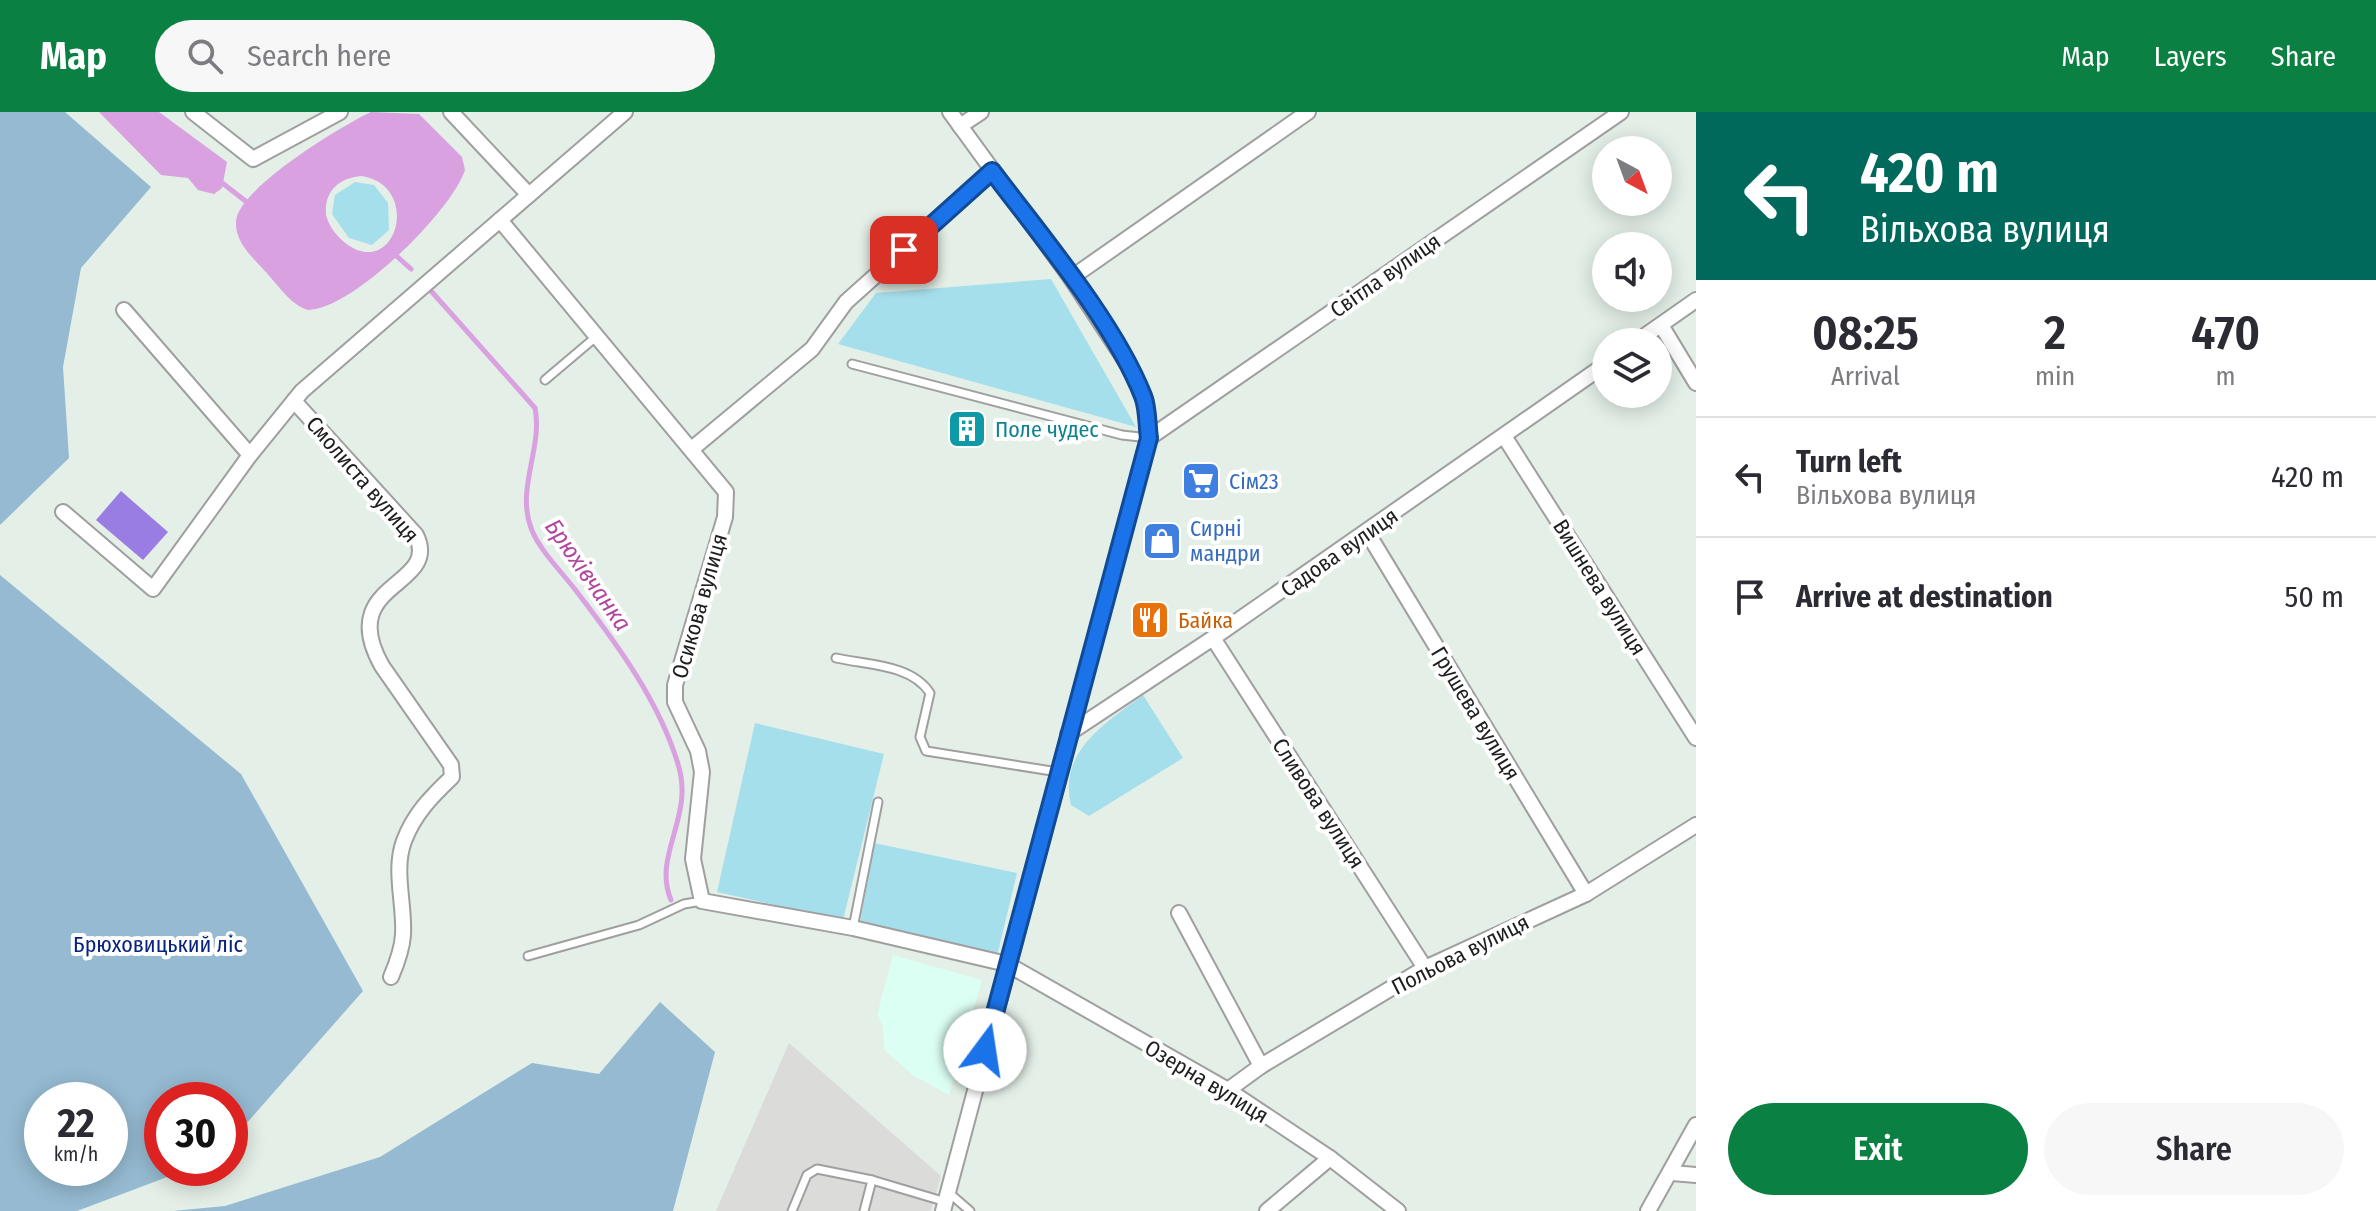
<!DOCTYPE html>
<meta charset="utf-8">
<style>
:root{--surface:#fff;--page:#f7f7f7;--text:#2b2b33;--muted:#7c7c81;--line:#e1e1e2;--accent:#0b8043}
body{margin:0;font-family:"Fira Sans Condensed",sans-serif;background:var(--page);color:var(--text);height:100vh;display:flex;flex-direction:column;font-size:30px;white-space:nowrap}
*{box-sizing:border-box;margin:0}
p{font-size:26px;color:var(--muted)}
.icon{flex:none;width:44px;height:44px;fill:none;stroke:currentColor;stroke-width:2;stroke-linecap:round;stroke-linejoin:round}
.map{position:relative;flex:1;overflow:hidden}
.drawer{display:flex;flex-direction:column;background:var(--surface);width:680px}
.drawer>*{flex:none}
.top-card{background:#00695c;color:#fff;overflow:hidden}
.needle{width:52px;rotate:139deg}
.controls{position:absolute;left:1592px;top:24px;display:grid;gap:16px}
.controls a{display:grid;place-items:center;width:80px;height:80px;border-radius:50%;background:var(--surface);box-shadow:0 4px 20px #0003;font-size:40px}
.speed{position:absolute;left:24px;top:970px;display:flex;gap:16px;font-size:40px;font-weight:700;text-align:center}
.speed>*{display:grid;place-content:center;width:104px;height:104px;border-radius:50%;background:var(--surface);box-shadow:0 4px 20px #0003;line-height:1}
.speed small{font-size:20px;font-weight:400}
.speed .limit{border:12px solid #d22;background:#fff;color:#111}
.pin{position:absolute;display:grid;place-items:center;width:68px;height:68px;color:#fff;margin:-34px;border-radius:16px;box-shadow:0 4px 12px #0006}
.me{position:absolute;width:88px;margin:-44px;rotate:14deg;stroke-linejoin:round;filter:drop-shadow(0 0 6px #0008)}
.turn{display:flex;align-items:center;gap:28px;height:168px;padding:0 32px;font-size:36px}
.turn .icon{width:104px;height:104px;stroke-width:2.5}
.turn b{display:block;font-size:56px;line-height:68px}
.eta{display:flex;justify-content:space-evenly;align-items:center;height:136px;text-align:center}
.eta b{font-size:48px;font-weight:600;line-height:56px}
.action{display:flex;gap:16px;margin-top:auto;padding:16px 32px}
.action a{flex:1;height:92px;border-radius:48px;background:var(--accent);color:#fff;font-size:32px;font-weight:600;line-height:92px;text-align:center}
.action a+a{background:var(--page);color:var(--text)}
ul{padding:0;list-style:none}
li{display:flex;align-items:center;gap:24px;height:120px;padding:0 32px;border-top:2px solid var(--line)}
li div{flex:1}
li b{display:block;font-size:30px}
li em{font-style:normal}
header{display:flex;align-items:center;gap:48px;box-sizing:border-box;height:112px;padding:0 40px;background:var(--accent);color:#fff}
header strong{font-size:38px}
nav{display:flex;gap:44px;margin-inline-start:auto;font-size:28px}
.search{width:560px;height:72px;background:var(--page);display:flex;align-items:center;gap:20px;box-sizing:border-box;padding:0 28px;border-radius:44px;color:var(--muted);font-size:30px}
main{display:flex;flex:1;min-height:0}
.map>svg:first-child{display:block}
.residential{fill:#dbdcda}
.education{fill:#dcfff4}
.grass{fill:#a6dfec}
.forest{fill:#95bad1;fill-rule:evenodd}
.pitch{fill:#9a7de2}
.water{fill:#d9a1df;fill-rule:evenodd}
.lines{fill:none;stroke-linecap:round;stroke-linejoin:round}
.stream{stroke:#d9a1df;stroke-width:5}
.service-casing{stroke:#9f9f9f;stroke-width:11}
.minor-casing{stroke:#9f9f9f;stroke-width:18}
.service{stroke:#fff;stroke-width:7}
.minor{stroke:#fff;stroke-width:14}
.route-casing{stroke:#114b97;stroke-width:20}
.route{stroke:#1a73e8;stroke-width:14}
.labels{text-anchor:middle;stroke-width:8;stroke-linejoin:round;paint-order:stroke}
.street-label{font-size:22px;fill:#1e1e1e;stroke:#fff}
.culture-label{font-size:22px;fill:#0d838f;stroke:#fff;text-anchor:start}
.shop-label{font-size:22px;fill:#366cbe;stroke:#fff;text-anchor:start}
.food-label{font-size:22px;fill:#c56008;stroke:#fff;text-anchor:start}
.park-label{font-size:22px;fill:#062381;stroke:#fff}
.water-label{font-size:24px;font-style:italic;fill:#b2459e;stroke:#fff}
</style>
<header>
<strong>Map</strong>
<div class="search"><svg class="icon" aria-label="search" viewBox="0 0 24 24"><circle cx="10" cy="10" r="6"/><path d="M15 15l6 6"/></svg>Search here</div>
<nav><a>Map</a><a>Layers</a><a>Share</a></nav>
</header>
<main>
<div class="map">
<svg width="1696" height="1099" viewBox="0 0 1696 1099">
<rect width="100%" height="100%" fill="#e3efe7"/>
<polygon class="residential" points="789,931 941,1064 931,1099 716,1099"/>
<polygon class="education" points="893,843 982,868 949,983 914,964 884,938 883,914 877,903"/>
<g class="grass">
<polygon points="355,70 374,73 388,91 389,118 372,133 349,126 332,102 335,83"/>
<polygon points="1051,167 1136,315 838,232 876,181"/>
<path d="M1143,583L1183,646L1089,704L1071,693C1058,639 1106,611 1143,583Z"/>
<polygon points="755,611 884,642 843,808 717,780"/>
<polygon points="874,731 1017,761 997,844 859,818"/>
</g>
<g class="forest">
<polygon points="0,0 65,0 151,75 81,156 63,255 69,346 0,413"/>
<path d="M0,463L241,662L363,879L230,1030V988H162V1056H191L77,1099H0ZM42,988H110V1056H42Z"/>
<polygon points="660,890 715,940 673,1099 173,1099 225,1094 380,1045 532,951 599,962"/>
</g>
<polygon class="pitch" points="121,379 168,420 143,448 96,408"/>
<g class="water">
<polygon points="99,0 159,0 227,50 222,76 214,82 198,78 188,66 161,63"/>
<path d="M371,0L419,2L462,45L465,58C451,100 353,197 308,198C290,193 276,170 263,157C251,144 235,129 236,110C237,77 341,14 371,0ZM361,64C422,73 397,166 348,133C338,126 329,115 326,103C324,80 338,66 361,64Z"/>
</g>
<g class="lines">
<g class="stream">
<polyline points="221,70 248,91"/>
<polyline points="393,141 411,157"/>
<path d="M432,180L535,296C543,336 516,376 531,416C539,438 562,460 577,480C617,532 659,589 678,652C695,705 652,743 671,788"/>
</g>
<g class="service-casing">
<g id="service">
<polyline points="852,252 1122,323 1149,326"/>
<polyline points="545,268 597,224"/>
<path d="M836,546C867,553 911,552 930,581L920,625L926,639L1058,660"/>
<polyline points="853,816 878,690"/>
<polyline points="528,844 639,813 684,792 702,789"/>
<polyline points="872,1068 946,1090"/>
<polyline points="948,1080 970,1099"/>
<polyline points="792,1099 807,1063 817,1057 872,1068 864,1099"/>
</g>
</g>
<g class="minor-casing">
<g id="minor">
<polyline points="193,0 253,47 340,0"/>
<polyline points="451,0 529,83"/>
<polyline points="960,14 981,0"/>
<polyline points="500,108 726,380 725,405 675,573 675,590 698,639 702,660 693,747 702,789 853,816 1007,852 1228,978 1330,1046 1398,1099"/>
<polyline points="1071,166 1308,0"/>
<polyline points="124,198 250,343"/>
<polyline points="1661,213 1696,271"/>
<polyline points="1636,230 1696,188"/>
<path d="M294,289L416,423C442,476 334,469 382,554L451,653L452,665C432,684 414,702 404,729C393,758 405,793 403,823C402,838 397,851 391,865"/>
<polyline points="1504,324 1696,626"/>
<polyline points="1149,326 1621,0"/>
<polyline points="693,336 812,237 846,190 992,59"/>
<polyline points="63,400 153,477 250,343 302,279 625,0"/>
<polyline points="1367,420 1586,782"/>
<polyline points="1213,526 1425,856"/>
<polyline points="1068,622 1213,526 1606,252"/>
<polyline points="1179,801 1261,954"/>
<polyline points="1228,978 1261,954 1425,856 1586,782 1696,713"/>
<polyline points="1672,1061 1696,1063"/>
<polyline points="943,1099 1149,326 1145,287 1127,251 1071,166 950,0"/>
<polyline points="1267,1099 1330,1046"/>
<polyline points="1648,1099 1696,1013"/>
</g>
</g>
<use href="#service" class="service"/>
<use href="#minor" class="minor"/>
</g>
<g class="lines">
<g class="route-casing">
<path id="route" d="M904,138L992,59C1040,123 1114,210 1143,284C1148,296 1147,313 1149,326L985,938"/>
</g>
<use href="#route" class="route"/>
</g>
<defs>
<g id="building-square" transform="scale(2)"><rect x="-9" y="-9" width="18" height="18" rx="4" fill="#0f9aa8" stroke="#fff"/><path d="M-4-6H4V6H1V3H-1V6H-4ZM-2.5-4.3h1.7v1.8h-1.7ZM.8-4.3h1.7v1.8H.8ZM-2.5-1h1.7V.8h-1.7ZM.8-1h1.7V.8H.8Z" fill="#fff"/></g>
<g id="supermarket-square" transform="scale(2)"><rect x="-9" y="-9" width="18" height="18" rx="4" fill="#3f7fe0" stroke="#fff"/><path d="M-6-5.5h2.5l.6 2H6L4.5 2H-2.5L-4.4-4H-6ZM-1.5 3.2a1.3 1.3 0 1 0 .1 0ZM3 3.2a1.3 1.3 0 1 0 .1 0Z" fill="#fff"/></g>
<g id="shop-square" transform="scale(2)"><rect x="-9" y="-9" width="18" height="18" rx="4" fill="#3f7fe0" stroke="#fff"/><path d="M-5-2.5h2.3a2.7 3.5 0 0 1 5.4 0H5L5.5 6h-11ZM-1.5-2.5h3a1.5 2.3 0 0 0-3 0Z" fill="#fff"/></g>
<g id="restaurant-square" transform="scale(2)"><rect x="-9" y="-9" width="18" height="18" rx="4" fill="#e8710a" stroke="#fff"/><path d="M-5-6h1v4h1v-4h1v4h1v-4h1v5L-1.5 .5V6h-2V.5L-5-1ZM5-6V6H3V1.5H1.5Q1.5-4 5-6Z" fill="#fff"/></g>
</defs>
<g fill-rule="evenodd">
<use href="#building-square" x="967" y="317"/>
<use href="#supermarket-square" x="1201" y="369"/>
<use href="#shop-square" x="1162" y="429"/>
<use href="#restaurant-square" x="1150" y="508"/>
</g>
<g class="labels">
<g class="street-label">
<text transform="translate(1385 163) rotate(-35)" y="8">Світла вулиця</text>
<text transform="translate(363 367) rotate(49)" y="8">Смолиста вулиця</text>
<text transform="translate(1339 440) rotate(-35)" y="8">Садова вулиця</text>
<text transform="translate(1600 475) rotate(58)" y="8">Вишнева вулиця</text>
<text transform="translate(699 494) rotate(-74)" y="8">Осикова вулиця</text>
<text transform="translate(1476 601) rotate(59)" y="8">Грушева вулиця</text>
<text transform="translate(1319 691) rotate(57)" y="8">Сливова вулиця</text>
<text transform="translate(1460 842) rotate(-27)" y="8">Польова вулиця</text>
<text transform="translate(1207 969) rotate(31)" y="8">Озерна вулиця</text>
</g>
<g class="culture-label">
<text x="995" y="325">Поле чудес</text>
</g>
<g class="shop-label">
<text x="1229" y="377">Сім23</text>
<text x="1190" y="424">Сирні<tspan x="1190" dy="25">мандри</tspan></text>
</g>
<g class="food-label">
<text x="1178" y="516">Байка</text>
</g>
<g class="park-label">
<text x="158" y="840">Брюховицький ліс</text>
</g>
<g class="water-label">
<text transform="translate(588 463) rotate(55)" y="8">Брюхівчанка</text>
</g>
</g>
</svg>
<div class="controls">
<a><svg class="needle" viewBox="-14 -14 28 28"><path d="M0-13l5 13h-10z" fill="#e53935"/><path d="M0 13l5-13h-10z" fill="#7c7c81"/></svg></a>
<a><svg class="icon" aria-label="sound" viewBox="0 0 24 24"><path d="M4 9h4l5-4v14l-5-4H4zM17 9q2 3 0 6"/></svg></a>
<a><svg class="icon" aria-label="layers" viewBox="0 0 24 24"><path d="M12 4l9 5-9 5-9-5zM3 14l9 5 9-5"/></svg></a>
</div>
<div class="speed"><div>22<small>km/h</small></div><div class="limit">30</div></div>
<div class="pin" style="left:904px;top:138px;background:#d93025"><svg class="icon" aria-label="arrive" viewBox="0 0 24 24"><path d="M6 21V4h12l-3 4 3 4H6"/></svg></div>
<svg class="me" style="left:985px;top:938px" viewBox="-20 -20 40 40"><circle r="19" fill="#fff"/><path d="M0-13L10 11 0 6-10 11z" fill="#1a73e8"/></svg>
</div>
<section class="drawer">
<div class="top-card">
<div class="turn"><svg class="icon" aria-label="left" viewBox="0 0 24 24"><path d="M17 20v-9H6M10 6l-5 5 5 5"/></svg><div><b>420 m</b>Вільхова вулиця</div></div>
</div>
<div class="eta">
<div><b>08:25</b><p>Arrival</p></div>
<div><b>2</b><p>min</p></div>
<div><b>470</b><p>m</p></div>
</div>
<ul>
<li><svg class="icon" aria-label="left" viewBox="0 0 24 24"><path d="M17 20v-9H6M10 6l-5 5 5 5"/></svg><div><b>Turn left</b><p>Вільхова вулиця</p></div><em>420 m</em></li>
<li><svg class="icon" aria-label="arrive" viewBox="0 0 24 24"><path d="M6 21V4h12l-3 4 3 4H6"/></svg><div><b>Arrive at destination</b></div><em>50 m</em></li>
</ul>
<div class="action"><a>Exit</a><a>Share</a></div>
</section>
</main>
